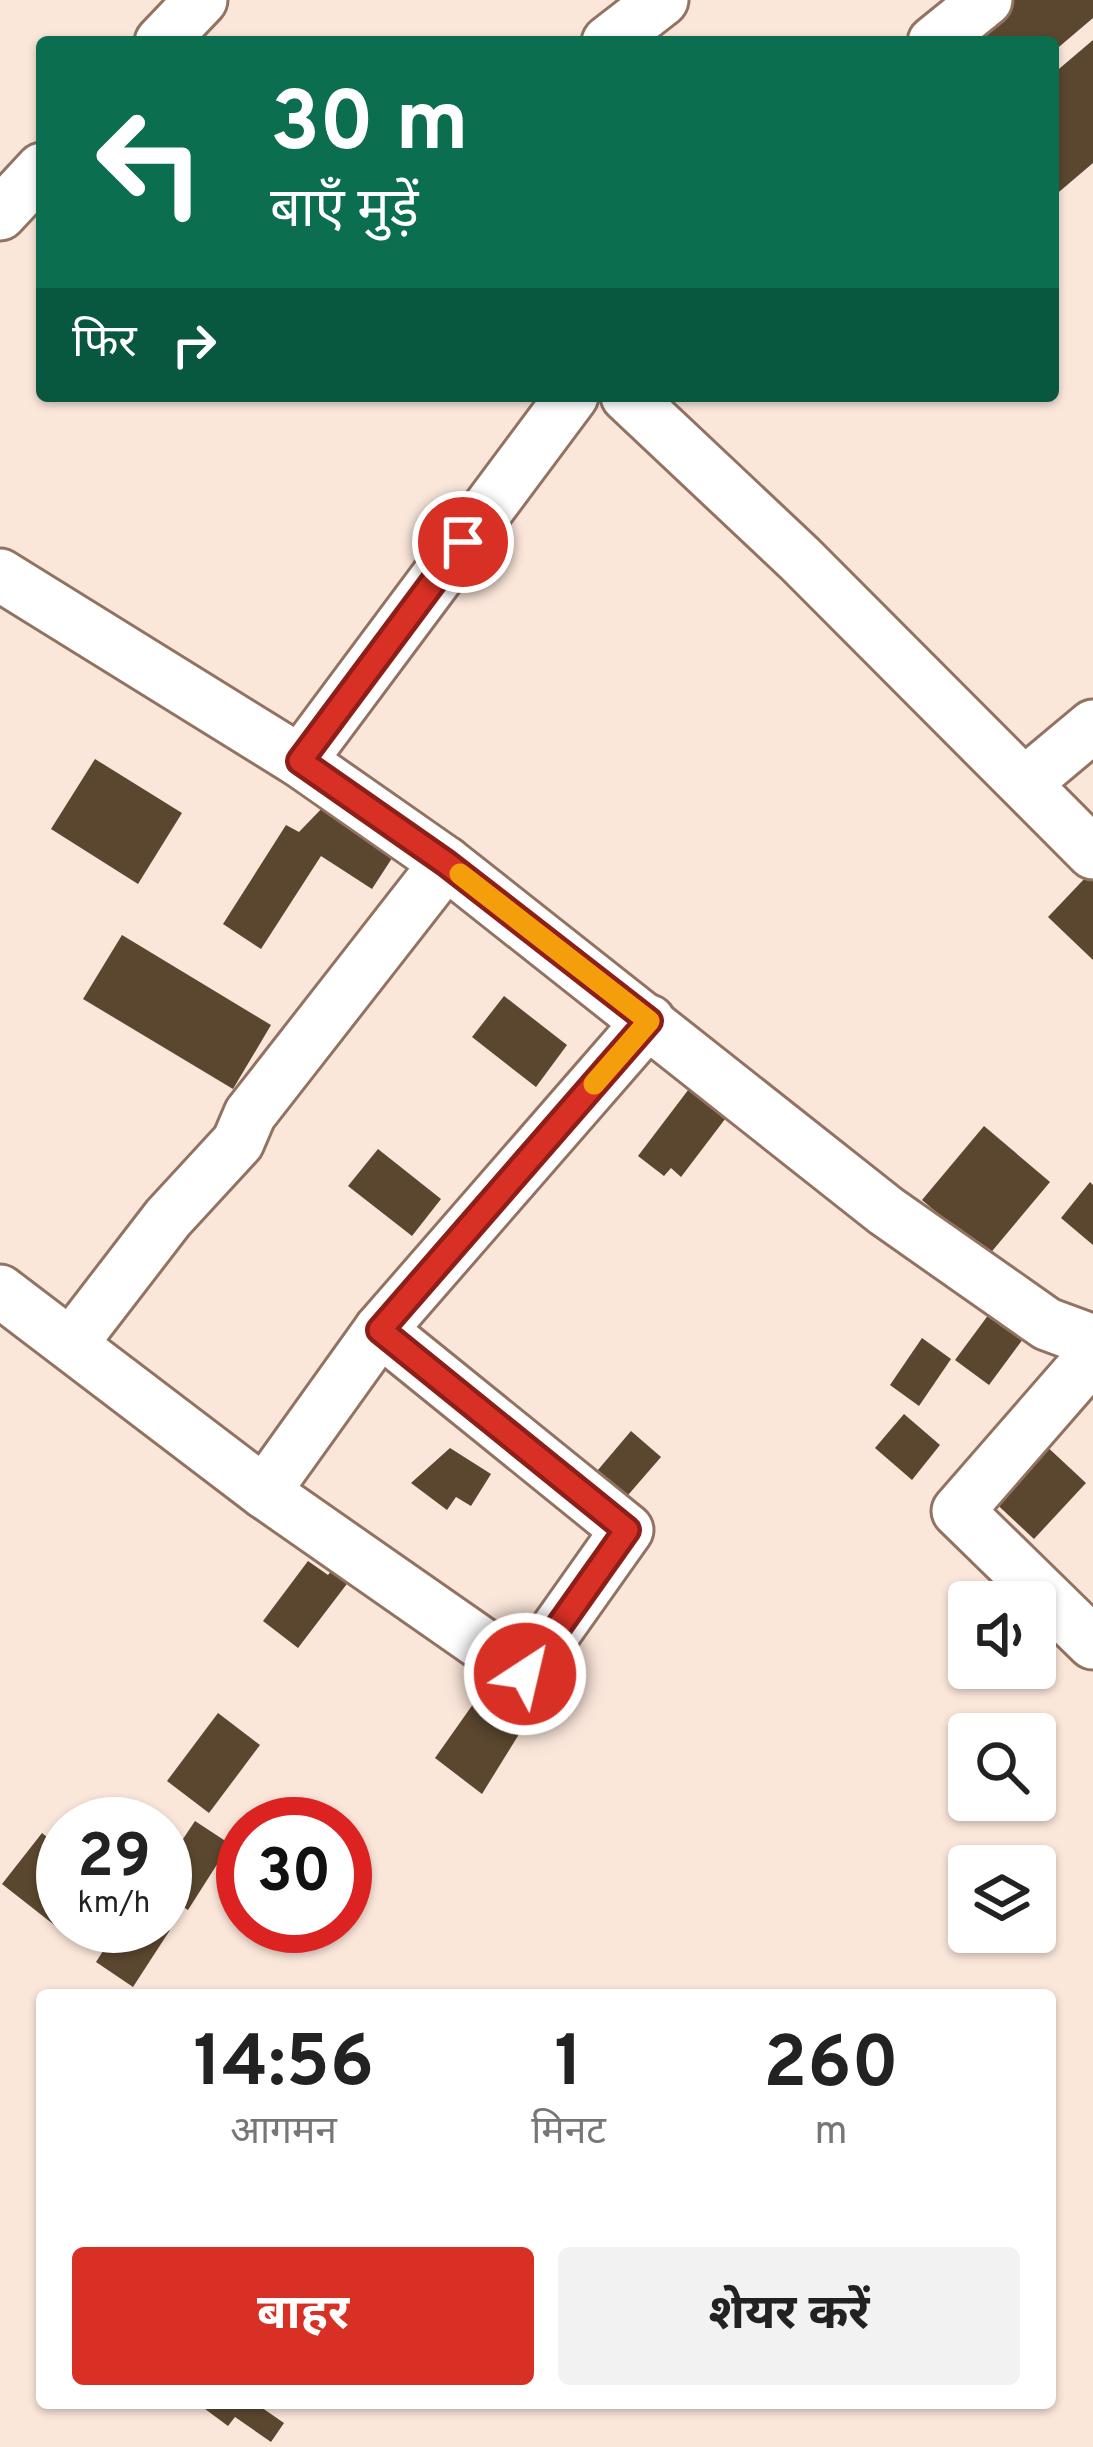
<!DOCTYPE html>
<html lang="hi">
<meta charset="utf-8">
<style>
:root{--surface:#fff;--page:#f2f2f2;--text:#222;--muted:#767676;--accent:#d93025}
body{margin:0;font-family:Overpass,"Noto Sans Devanagari",sans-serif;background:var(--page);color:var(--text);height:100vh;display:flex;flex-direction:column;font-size:45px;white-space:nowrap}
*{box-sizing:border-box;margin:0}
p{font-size:39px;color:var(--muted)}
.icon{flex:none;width:66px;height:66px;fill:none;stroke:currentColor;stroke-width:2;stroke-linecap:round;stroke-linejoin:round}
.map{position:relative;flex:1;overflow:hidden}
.side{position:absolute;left:36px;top:1989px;width:1020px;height:420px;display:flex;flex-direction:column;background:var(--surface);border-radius:12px;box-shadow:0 3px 9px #0004}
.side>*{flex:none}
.banner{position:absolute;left:36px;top:36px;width:1023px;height:366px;border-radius:12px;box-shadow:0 3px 9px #0004;background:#0b6e4f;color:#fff;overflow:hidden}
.controls{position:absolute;left:948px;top:1581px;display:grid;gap:24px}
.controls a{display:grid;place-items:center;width:108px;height:108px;border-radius:12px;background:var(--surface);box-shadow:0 3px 9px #0004;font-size:60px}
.speed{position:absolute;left:36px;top:1797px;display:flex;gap:24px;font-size:60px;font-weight:700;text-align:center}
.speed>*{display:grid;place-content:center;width:156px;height:156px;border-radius:50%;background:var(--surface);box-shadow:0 3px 9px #0004;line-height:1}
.speed small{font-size:30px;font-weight:400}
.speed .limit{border:18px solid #d22;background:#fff;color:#111}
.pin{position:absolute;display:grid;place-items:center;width:102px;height:102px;color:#fff;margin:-51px;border:6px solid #fff;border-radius:50%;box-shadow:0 3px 12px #0007}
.me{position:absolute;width:132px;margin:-66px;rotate:35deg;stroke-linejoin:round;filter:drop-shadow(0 0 9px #0008)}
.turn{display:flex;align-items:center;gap:42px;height:252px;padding:0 36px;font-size:54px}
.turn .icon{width:156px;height:156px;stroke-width:2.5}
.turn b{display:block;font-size:84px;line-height:102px}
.then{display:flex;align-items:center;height:114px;padding:0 36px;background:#0003;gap:24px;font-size:45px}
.eta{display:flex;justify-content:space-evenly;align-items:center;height:204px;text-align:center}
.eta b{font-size:72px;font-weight:700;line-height:84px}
.cta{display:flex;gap:24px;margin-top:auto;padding:24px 36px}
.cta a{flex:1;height:138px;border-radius:12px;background:var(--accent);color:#fff;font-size:48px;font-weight:700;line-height:138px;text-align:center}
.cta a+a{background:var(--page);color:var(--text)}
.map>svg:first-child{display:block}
.building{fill:#5b472f}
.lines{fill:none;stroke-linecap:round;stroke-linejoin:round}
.minor-casing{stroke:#927362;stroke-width:57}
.minor{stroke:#fff;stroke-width:51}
.route-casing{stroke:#8d1f18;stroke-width:30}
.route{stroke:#d93025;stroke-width:21}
.slow{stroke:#f59e0b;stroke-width:21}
</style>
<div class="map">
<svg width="1093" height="2447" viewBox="0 0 1093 2447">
<rect width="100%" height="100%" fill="#fbe6da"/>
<g class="building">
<polygon points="987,0 1093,0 1093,18 1053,52 1053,42 937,42"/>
<polygon points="1093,40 1093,163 1053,197 1053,74"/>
<polygon points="95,759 182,813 138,884 51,829"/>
<polygon points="327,803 398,849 372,889 321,856 261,949 223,924 286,825 299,832"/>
<polygon points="1087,876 1093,881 1093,960 1048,917"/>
<polygon points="122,935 271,1025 233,1089 83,999"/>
<polygon points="504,996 567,1045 536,1087 472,1037"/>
<polygon points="698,1077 735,1106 681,1177 671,1168 664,1176 638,1156"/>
<polygon points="984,1126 1050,1182 988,1256 922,1200"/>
<polygon points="378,1149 441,1199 412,1236 348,1186"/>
<polygon points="1090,1182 1093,1185 1093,1245 1061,1218"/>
<polygon points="992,1310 1026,1335 989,1385 955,1360"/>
<polygon points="922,1338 951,1359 919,1406 890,1385"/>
<polygon points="904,1414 940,1445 912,1480 875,1448"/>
<polygon points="631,1431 661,1457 622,1502 592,1477"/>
<polygon points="1042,1442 1086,1483 1034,1539 989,1497"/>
<polygon points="450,1448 491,1474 471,1506 456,1497 447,1510 411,1483"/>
<polygon points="340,1560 356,1572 298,1648 263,1621 308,1561 328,1575"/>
<polygon points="488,1683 532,1713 482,1794 435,1758"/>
<polygon points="218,1713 260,1745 209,1813 167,1781"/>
<polygon points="195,1821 230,1844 188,1910 176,1902 171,1909 165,1905 165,1866"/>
<polygon points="42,1833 63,1850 63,1926 72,1926 67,1935 2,1884"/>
<polygon points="119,1926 170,1930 133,1987 96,1962"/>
<polygon points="197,2403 255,2403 284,2423 271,2442 235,2417 228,2426"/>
</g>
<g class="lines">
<g class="minor-casing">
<g id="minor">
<polyline points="161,42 201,0"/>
<polyline points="608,42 662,0"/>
<polyline points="934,42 986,0"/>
<polyline points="0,214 42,169"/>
<polyline points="627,396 800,559 1093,853"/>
<polyline points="0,575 300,761 446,863 886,1211 1047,1324 1093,1341"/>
<polyline points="300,761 572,396"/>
<polyline points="1025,783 1093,726"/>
<polyline points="0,1291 264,1492 525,1674 627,1530 380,1330"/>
<polyline points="71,1344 168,1218 238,1142 250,1114 446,863"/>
<polyline points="1093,1356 958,1511 1093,1643"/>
<polyline points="264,1492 380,1330 649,1021"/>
</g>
</g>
<use href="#minor" class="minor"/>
</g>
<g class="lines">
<g class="route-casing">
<polyline id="route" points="463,542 300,761 446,863 649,1021 380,1330 627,1530 525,1674"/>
</g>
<use href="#route" class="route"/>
<polyline class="slow" points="460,874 649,1021 594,1084"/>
</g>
</svg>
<div class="controls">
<a><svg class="icon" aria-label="sound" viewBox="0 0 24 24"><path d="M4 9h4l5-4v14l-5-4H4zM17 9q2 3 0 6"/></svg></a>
<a><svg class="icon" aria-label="search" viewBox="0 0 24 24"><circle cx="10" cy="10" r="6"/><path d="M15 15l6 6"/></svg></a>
<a><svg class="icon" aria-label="layers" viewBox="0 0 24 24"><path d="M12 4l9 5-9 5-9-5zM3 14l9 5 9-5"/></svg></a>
</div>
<div class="speed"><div>29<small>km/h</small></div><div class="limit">30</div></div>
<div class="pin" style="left:463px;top:542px;background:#d93025"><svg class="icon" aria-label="arrive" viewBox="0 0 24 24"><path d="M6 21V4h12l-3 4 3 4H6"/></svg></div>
<svg class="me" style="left:525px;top:1674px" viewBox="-20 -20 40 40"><circle r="17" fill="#d93025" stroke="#fff" stroke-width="3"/><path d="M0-11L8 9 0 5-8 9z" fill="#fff"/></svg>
<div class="banner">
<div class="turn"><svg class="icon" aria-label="left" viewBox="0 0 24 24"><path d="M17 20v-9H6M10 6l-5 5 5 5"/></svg><div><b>30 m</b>बाएँ मुड़ें</div></div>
<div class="then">फिर<svg class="icon" aria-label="right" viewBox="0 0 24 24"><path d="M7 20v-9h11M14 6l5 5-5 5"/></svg></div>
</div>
<section class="side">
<div class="eta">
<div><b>14:56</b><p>आगमन</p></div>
<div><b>1</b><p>मिनट</p></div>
<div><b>260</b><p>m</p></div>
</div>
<div class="cta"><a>बाहर</a><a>शेयर करें</a></div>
</section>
</div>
